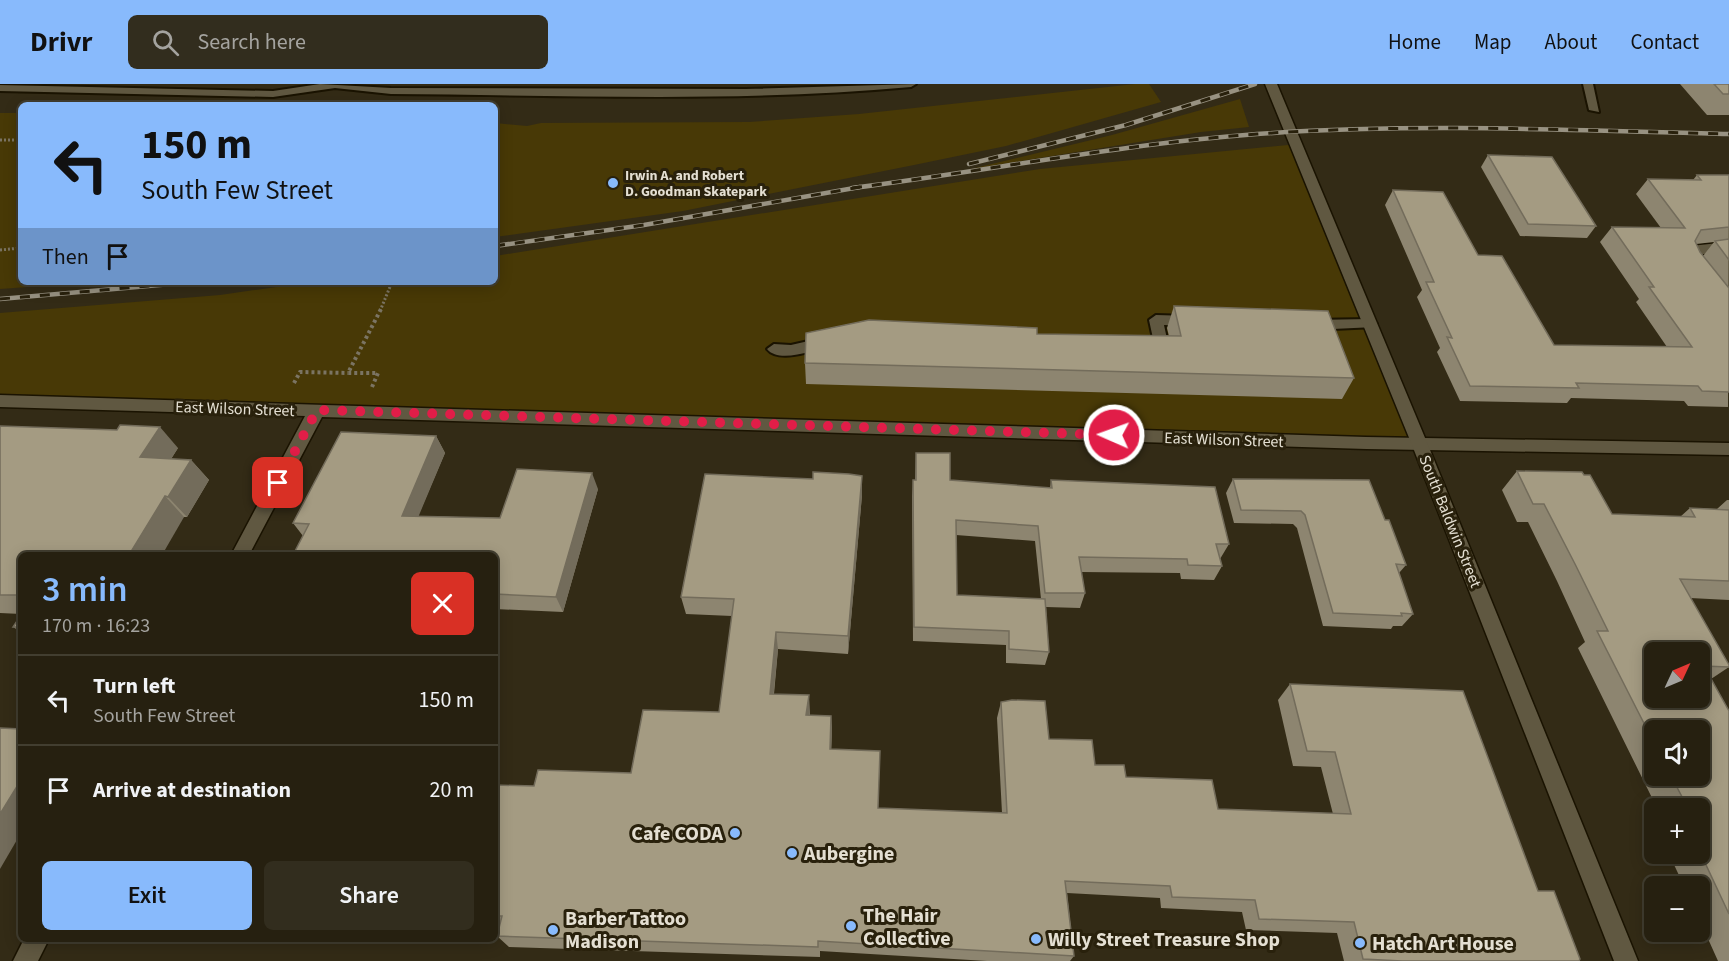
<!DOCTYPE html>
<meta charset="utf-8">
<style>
:root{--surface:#262010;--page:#322d1e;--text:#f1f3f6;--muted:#a4a39f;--line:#423e30;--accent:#88bafc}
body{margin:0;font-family:"Source Sans 3",sans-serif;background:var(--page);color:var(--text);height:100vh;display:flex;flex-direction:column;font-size:22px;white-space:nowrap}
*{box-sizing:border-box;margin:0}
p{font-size:20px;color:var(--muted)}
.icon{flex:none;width:33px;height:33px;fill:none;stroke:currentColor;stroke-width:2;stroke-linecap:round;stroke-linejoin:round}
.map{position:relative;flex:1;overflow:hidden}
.drawer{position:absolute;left:18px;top:468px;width:480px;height:390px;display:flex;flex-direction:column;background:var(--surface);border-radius:9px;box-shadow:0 3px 15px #0003,0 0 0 2px var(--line)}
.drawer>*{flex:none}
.top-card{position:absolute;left:18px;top:18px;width:480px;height:183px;border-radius:9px;box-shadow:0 3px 15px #0003,0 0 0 2px var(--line);background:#88bafc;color:#111;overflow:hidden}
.needle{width:39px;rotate:46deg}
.buttons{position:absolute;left:1644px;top:558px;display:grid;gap:12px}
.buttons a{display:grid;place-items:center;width:66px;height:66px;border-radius:9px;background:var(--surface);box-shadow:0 3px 15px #0003,0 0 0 2px var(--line);font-size:30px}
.pin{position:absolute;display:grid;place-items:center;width:51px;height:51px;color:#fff;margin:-26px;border-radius:12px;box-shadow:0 3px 9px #0006}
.me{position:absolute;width:66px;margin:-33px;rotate:272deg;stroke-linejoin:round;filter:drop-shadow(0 0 4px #0008)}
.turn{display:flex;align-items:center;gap:21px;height:126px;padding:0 24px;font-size:27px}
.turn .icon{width:78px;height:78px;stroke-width:2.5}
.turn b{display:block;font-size:42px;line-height:51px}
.then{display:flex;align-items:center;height:57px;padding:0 24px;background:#0003;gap:12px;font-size:22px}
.round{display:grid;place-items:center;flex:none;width:63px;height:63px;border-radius:9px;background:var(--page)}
.summary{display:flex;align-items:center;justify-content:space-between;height:102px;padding:0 24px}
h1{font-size:36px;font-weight:600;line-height:45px;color:var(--accent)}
.button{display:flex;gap:12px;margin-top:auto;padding:12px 24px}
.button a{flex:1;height:69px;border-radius:9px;background:var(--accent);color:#111;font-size:24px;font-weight:600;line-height:69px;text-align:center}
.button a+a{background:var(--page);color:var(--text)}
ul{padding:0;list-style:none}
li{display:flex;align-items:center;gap:18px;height:90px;padding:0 24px;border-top:2px solid var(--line)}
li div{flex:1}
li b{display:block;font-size:22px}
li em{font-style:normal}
header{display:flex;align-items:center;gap:36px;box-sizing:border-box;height:84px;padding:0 30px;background:var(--accent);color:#111}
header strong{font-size:28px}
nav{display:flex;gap:33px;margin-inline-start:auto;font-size:21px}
.search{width:420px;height:54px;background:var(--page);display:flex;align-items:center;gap:15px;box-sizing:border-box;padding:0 21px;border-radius:9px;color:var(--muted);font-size:22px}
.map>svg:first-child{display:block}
.green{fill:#483906}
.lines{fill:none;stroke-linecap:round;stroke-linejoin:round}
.service-casing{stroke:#1a1301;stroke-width:4}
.minor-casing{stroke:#1a1301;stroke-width:3}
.tertiary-casing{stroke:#1a1301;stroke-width:3}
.path-far1{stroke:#7b7463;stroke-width:3;stroke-dasharray:2 2;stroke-linecap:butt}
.path{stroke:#7b7463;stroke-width:4;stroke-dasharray:3 3;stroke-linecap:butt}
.service{fill:#605841;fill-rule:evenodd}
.minor{fill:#605841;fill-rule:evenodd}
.tertiary{fill:#605841;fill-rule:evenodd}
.rail-casing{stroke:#989282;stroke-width:4.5}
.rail{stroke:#29210c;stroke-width:3;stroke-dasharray:10;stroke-linecap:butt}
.wall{fill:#8d8570;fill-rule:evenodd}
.shaded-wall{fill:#736c5b}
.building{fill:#a49b82;stroke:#736c5b;stroke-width:1.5;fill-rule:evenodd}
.route{stroke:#e11d48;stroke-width:10;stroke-dasharray:0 18}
.poi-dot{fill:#88bafc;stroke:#29210c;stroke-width:2}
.labels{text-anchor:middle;stroke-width:6;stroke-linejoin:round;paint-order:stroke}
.far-poi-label{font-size:14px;font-weight:bold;fill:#e4dfd2;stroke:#29210c;text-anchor:start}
.street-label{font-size:16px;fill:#e4dfd2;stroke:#29210c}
.near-poi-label{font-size:20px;font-weight:bold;fill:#e4dfd2;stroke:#29210c;text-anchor:start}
</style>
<header>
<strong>Drivr</strong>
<div class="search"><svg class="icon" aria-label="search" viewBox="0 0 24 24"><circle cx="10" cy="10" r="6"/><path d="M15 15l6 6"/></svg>Search here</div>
<nav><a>Home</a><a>Map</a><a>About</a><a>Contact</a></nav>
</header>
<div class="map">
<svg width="1729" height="877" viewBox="0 0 1729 877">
<rect width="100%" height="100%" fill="#332b16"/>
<g class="green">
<polygon points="1135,0 1149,0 1161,18 1006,62 914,81 683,127 495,153 495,39 527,42 541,39 749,38 859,30"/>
<polygon points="1240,15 1249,43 1201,48 971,85 1112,51"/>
<polygon points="0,29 21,29 21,198 98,198 0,205"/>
<polygon points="1298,60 1420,361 0,317 0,229 220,211 311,198 495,198 495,172 1040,85"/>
</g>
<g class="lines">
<g class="service-casing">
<g id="service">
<path d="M320,0L391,4L746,5L916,0L911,3C739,19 564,11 391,10L335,4L273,13L0,7V1L273,7Z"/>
<polygon points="1583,0 1593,0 1599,28 1589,26"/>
<polygon points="1156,231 1190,232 1197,237 1190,242 1164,241 1169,264 1167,267 1154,269 1147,264 1154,259 1149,236"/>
<polygon points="1370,235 1377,240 1375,243 1312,246 1305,241 1312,236"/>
<path d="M826,253L833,258L831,261C815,266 779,280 767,265L774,260L791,261Z"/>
</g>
</g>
<g class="minor-casing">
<g id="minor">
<polygon points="1729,158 1729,166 1698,171 1729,213 1729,228 1724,227 1689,182 1684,171 1690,162"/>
<polygon points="0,311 1366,353 1729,359 1729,371 1366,365 322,333 249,471 231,471 305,332 0,323"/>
<polygon points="24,855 49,855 38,877 13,877"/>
</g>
</g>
<g class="tertiary-casing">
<polygon id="tertiary" points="1265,0 1277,0 1428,361 1638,877 1614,877 1412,361"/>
</g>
<g class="path-far1">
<polyline points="0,56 21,56"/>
<polyline points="0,166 21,164"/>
<polyline points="380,227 392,198"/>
</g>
<g class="path">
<polyline points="294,299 300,288 348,289"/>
<polyline points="372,303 378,289 348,289 381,225"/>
</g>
<use href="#service" class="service"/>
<use href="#minor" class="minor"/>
<use href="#tertiary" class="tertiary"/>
<g class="rail-casing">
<g id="rail">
<polyline points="969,80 1126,41 1255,0"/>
<path d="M852,104C987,87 1121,60 1257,50C1414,39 1572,46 1729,50"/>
<polyline points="495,162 644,141 860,103"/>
<polyline points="0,215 194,198"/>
</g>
</g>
<use href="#rail" class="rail"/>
</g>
<g class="wall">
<polygon points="1680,0 1729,0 1729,31 1707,31"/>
<polygon points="1488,71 1596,142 1587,154 1520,152 1481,83"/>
<path d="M1697,91H1729L1728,323L1688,322L1684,317L1571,314L1567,319L1460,317L1437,268L1440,264L1417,213L1422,206L1385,121L1393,106L1478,171L1554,261L1667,263L1636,218L1639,215L1600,158L1612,143L1661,144L1636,110L1648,95L1693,96ZM1714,158L1703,172L1700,168L1696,160Z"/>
<polygon points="1174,222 1354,294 1342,315 806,300 805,279 1037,250 1169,252 1167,244"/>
<polygon points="0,342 178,364 171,375 191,376 209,396 187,433 184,433 21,471 21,530 0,529"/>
<polygon points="436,352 445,369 418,432 500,434 598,405 563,528 495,525 495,471 303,452 293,439"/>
<path d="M916,369L950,396L1050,404L1051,396L1229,460L1220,475L1222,482L1214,496L1181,495L1180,489L1081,488L1085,509L1080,524L1046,523L1049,568L1045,581L1006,579V561L913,557L912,412L913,396H915ZM956,451L1035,457L1041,515L957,511Z"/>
<path d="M1517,387L1612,430L1680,433L1690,424L1717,425L1727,416H1729V516L1690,514L1729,581V583L1711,595L1729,627V877H1718L1700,837V802H1684L1669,770H1700V724H1657L1578,564L1585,558L1557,497L1528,438H1517L1502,406ZM1654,646L1700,692H1654Z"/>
<polygon points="862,392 862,411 848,570 778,565 774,610 810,627 810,631 831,632 832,647 831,665 878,724 1002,729 997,634 1001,618 1049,655 1095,681 1126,693 1218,725 1333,730 1321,683 1293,682 1278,616 1290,600 1538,807 1579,877 1344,877 1337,849 1246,846 1242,828 1161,824 1160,814 1067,809 1074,872 1070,877 987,877 820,867 820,873 509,863 497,852 499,843 495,843 495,701 534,702 631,689 719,628 732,532 686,530 681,513 813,395"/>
<polygon points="1233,395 1385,436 1406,481 1399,489 1413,530 1402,542 1393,542 1391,545 1323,542 1297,444 1293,440 1234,439 1226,409"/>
<polygon points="21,531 21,548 13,543"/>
</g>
<g class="shaded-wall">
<polygon points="160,343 178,364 159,394 140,373"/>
<polygon points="436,352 445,369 412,448 402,432"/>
<polygon points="191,376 209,396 187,433 168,413"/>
<polygon points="592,389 598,405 563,528 556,513"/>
<polygon points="862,392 862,411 848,570 848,552"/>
<polygon points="165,412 184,433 162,471 129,471"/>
<polygon points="776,548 778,565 772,626 770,610"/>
<polygon points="809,611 810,627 808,647 806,631"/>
<polygon points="831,632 832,647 831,680 830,665"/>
<polygon points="21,696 21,749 0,785 0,730"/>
</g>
<g class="building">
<polygon points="1714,0 1729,0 1729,10 1723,10"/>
<polygon points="1488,71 1552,73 1596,142 1528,140"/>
<polygon points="1697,91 1729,91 1729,143 1701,146 1695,157 1700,168 1729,204 1729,308 1702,307 1698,302 1576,299 1579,304 1470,302 1447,253 1452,254 1426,198 1434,198 1393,106 1443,108 1478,171 1502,172 1554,261 1692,263 1649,203 1654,203 1612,143 1685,144 1648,95 1701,96"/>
<polygon points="1729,155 1729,176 1715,157"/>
<polygon points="1174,222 1328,227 1354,294 805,279 806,249 869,236 1037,244 1037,250 1181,252"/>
<polygon points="120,341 160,343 140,373 191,376 168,413 165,412 129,471 21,471 21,511 0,511 0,342 117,346"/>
<polygon points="341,348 436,352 402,432 500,434 517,385 592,389 556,513 495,510 495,471 293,471 309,440 293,439"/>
<polygon points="916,369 950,369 950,396 1052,404 1051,396 1215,403 1229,460 1216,460 1222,482 1188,481 1187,475 1079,473 1085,509 1045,509 1038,442 956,436 957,511 1045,515 1049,568 1009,565 1009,547 914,543 913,396 916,396"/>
<path d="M1517,387L1582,388L1584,391H1590L1612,430L1695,433L1690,424L1729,426V497L1680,495L1729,581V583L1704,582L1729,627V830L1700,768V724H1688L1671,692H1700V646H1654V659L1597,547H1608L1575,480L1544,420H1533ZM1654,568H1700V614H1654Z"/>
<polygon points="813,388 849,390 862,392 848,552 776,548 770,610 809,611 806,631 831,632 830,665 880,667 878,724 1007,729 1001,618 1012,616 1045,617 1049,655 1092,656 1095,681 1124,681 1126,693 1212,696 1218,725 1351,730 1335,668 1307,667 1290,600 1463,607 1538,807 1554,807 1580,875 1579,877 1402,877 1363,875 1354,838 1259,835 1255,816 1172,813 1170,802 1065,797 1074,872 818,857 818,863 497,852 502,832 495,832 495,701 534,702 538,686 631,689 643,626 719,628 734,515 681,513 705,390 813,395"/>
<polygon points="1233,395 1369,396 1385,436 1389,436 1406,481 1396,480 1413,530 1401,529 1402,532 1333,529 1305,431 1301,427 1241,426"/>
<polygon points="21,531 21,543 13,543"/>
<polygon points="0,644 21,645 21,696 0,730"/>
</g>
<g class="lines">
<polyline class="route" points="278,399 317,326 1114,351"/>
</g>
<g class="poi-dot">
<circle cx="613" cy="99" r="6"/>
<circle cx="735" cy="749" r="6"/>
<circle cx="792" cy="769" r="6"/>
<circle cx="851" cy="842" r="6"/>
<circle cx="553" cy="846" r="6"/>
<circle cx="1036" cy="855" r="6"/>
<circle cx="1360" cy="859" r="6"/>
</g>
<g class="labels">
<g class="far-poi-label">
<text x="625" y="96">Irwin A. and Robert<tspan x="625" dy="16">D. Goodman Skatepark</tspan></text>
</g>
<g class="street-label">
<text transform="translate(235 324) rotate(2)" y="6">East Wilson Street</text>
<text transform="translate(1224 355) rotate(2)" y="6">East Wilson Street</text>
<text transform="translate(1451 437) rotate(68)" y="6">South Baldwin Street</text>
</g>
<g class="near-poi-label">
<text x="723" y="756" text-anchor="end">Cafe CODA</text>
<text x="804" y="776">Aubergine</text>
<text x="863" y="838">The Hair<tspan x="863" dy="23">Collective</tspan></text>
<text x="565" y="841">Barber Tattoo<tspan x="565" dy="23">Madison</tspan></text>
<text x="1048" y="862">Willy Street Treasure Shop</text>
<text x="1372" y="866">Hatch Art House</text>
</g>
</g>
</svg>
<div class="buttons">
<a><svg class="needle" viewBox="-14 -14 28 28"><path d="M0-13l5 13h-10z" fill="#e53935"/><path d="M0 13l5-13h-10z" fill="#a4a39f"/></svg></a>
<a><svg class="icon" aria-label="sound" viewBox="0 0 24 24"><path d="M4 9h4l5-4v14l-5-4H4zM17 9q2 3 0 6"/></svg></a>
<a>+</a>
<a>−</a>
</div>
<div class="pin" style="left:278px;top:399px;background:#d93025"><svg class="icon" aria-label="arrive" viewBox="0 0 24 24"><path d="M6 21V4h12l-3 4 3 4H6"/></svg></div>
<svg class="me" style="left:1114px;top:351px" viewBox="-20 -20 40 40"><circle r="17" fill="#e11d48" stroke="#fff" stroke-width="3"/><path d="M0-11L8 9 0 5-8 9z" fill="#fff"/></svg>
<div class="top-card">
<div class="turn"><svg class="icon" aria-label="left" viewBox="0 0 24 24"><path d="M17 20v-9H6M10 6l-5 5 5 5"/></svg><div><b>150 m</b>South Few Street</div></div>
<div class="then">Then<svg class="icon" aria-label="arrive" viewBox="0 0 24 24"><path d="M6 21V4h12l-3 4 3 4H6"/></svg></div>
</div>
<section class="drawer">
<div class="summary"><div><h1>3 min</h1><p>170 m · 16:23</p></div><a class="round" style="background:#d93025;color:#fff"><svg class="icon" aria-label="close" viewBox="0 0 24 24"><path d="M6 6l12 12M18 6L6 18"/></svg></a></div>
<ul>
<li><svg class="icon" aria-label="left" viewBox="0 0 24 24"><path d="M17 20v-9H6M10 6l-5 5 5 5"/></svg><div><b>Turn left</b><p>South Few Street</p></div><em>150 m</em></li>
<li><svg class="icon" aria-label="arrive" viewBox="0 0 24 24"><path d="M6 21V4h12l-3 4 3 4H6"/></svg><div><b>Arrive at destination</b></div><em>20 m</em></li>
</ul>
<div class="button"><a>Exit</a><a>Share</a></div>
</section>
</div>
